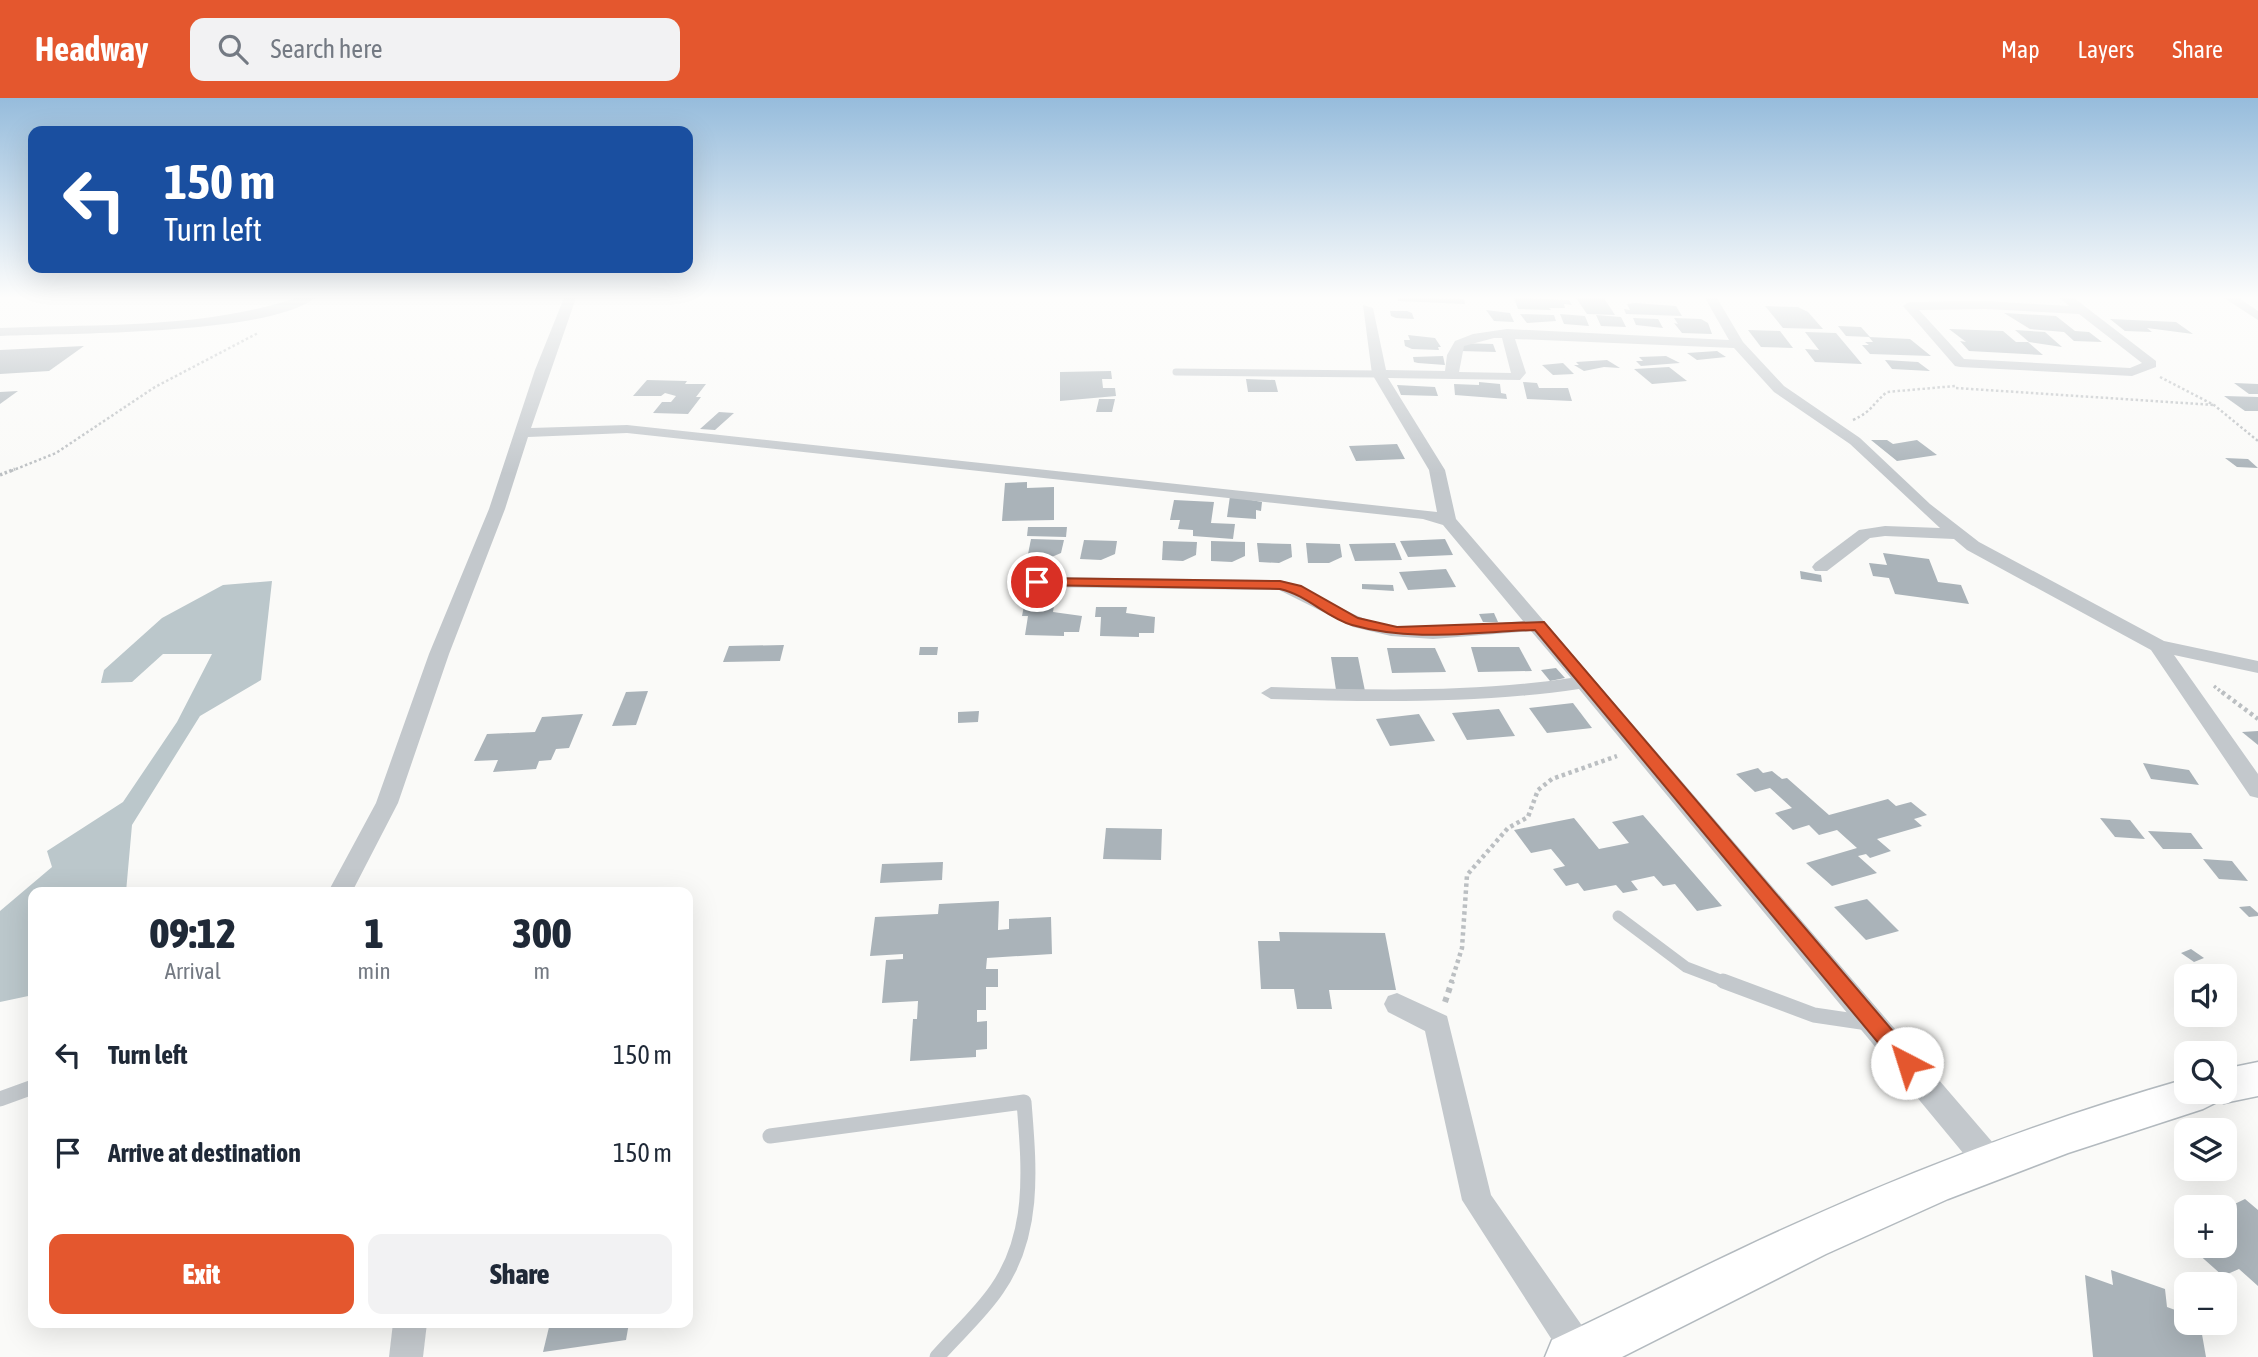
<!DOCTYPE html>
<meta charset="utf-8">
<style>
:root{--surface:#fff;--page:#f2f2f3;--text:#1f2937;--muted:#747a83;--accent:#e4572e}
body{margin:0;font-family:"Asap Condensed",sans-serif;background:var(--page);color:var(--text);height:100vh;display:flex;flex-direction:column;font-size:26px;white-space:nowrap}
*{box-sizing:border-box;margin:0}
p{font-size:23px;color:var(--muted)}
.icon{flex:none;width:38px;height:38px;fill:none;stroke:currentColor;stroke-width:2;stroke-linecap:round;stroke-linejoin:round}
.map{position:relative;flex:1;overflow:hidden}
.side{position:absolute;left:28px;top:789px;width:665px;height:441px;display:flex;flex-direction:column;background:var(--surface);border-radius:14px;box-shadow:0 7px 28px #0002}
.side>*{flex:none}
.banner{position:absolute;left:28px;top:28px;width:665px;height:147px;border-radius:14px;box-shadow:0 7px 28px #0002;background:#1a4fa0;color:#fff;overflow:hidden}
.controls{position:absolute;left:2174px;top:866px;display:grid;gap:14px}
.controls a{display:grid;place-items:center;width:63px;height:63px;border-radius:14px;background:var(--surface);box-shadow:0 7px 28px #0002;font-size:35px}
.pin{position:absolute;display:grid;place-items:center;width:60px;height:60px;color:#fff;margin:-30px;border:4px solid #fff;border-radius:50%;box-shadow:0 2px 7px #0007}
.me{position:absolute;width:77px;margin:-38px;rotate:320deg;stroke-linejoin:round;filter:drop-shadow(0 0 5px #0008)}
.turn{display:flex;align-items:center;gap:24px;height:147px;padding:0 21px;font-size:32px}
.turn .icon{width:91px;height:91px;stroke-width:2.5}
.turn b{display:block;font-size:49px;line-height:60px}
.eta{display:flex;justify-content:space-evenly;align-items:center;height:119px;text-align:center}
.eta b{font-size:42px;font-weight:800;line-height:49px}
.cta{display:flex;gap:14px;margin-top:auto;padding:14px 21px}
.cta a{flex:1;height:80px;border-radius:14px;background:var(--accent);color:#fff;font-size:28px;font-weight:800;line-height:80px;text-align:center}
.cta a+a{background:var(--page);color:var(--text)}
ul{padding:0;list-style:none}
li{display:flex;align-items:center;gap:21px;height:98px;padding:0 21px}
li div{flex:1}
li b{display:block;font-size:26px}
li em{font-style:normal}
header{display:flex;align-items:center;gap:42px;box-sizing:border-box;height:98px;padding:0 35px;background:var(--accent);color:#fff}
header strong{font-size:33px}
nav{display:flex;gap:38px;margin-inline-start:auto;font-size:24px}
.search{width:490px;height:63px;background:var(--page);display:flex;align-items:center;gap:18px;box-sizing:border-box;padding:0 24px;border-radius:14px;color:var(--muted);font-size:26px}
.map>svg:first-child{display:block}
.water{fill:#bbc7cb}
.building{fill:#aab3b9}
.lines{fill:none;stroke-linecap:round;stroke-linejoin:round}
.secondary-casing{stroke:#b3babf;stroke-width:3}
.path-far3{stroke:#bbbfc2;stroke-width:2.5;stroke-dasharray:2.5 2.5;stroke-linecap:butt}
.path-far2{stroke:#bbbfc2;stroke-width:3.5;stroke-dasharray:2.5 2.5;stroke-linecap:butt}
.path-far1{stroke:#bbbfc2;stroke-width:4.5;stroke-dasharray:3.5 3.5;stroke-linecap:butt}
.path{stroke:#bbbfc2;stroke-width:6;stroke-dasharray:5 5;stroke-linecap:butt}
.service-far2{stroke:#c3c8cc;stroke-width:7}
.service-far1{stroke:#c3c8cc;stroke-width:11}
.service{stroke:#c3c8cc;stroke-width:15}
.minor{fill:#c3c8cc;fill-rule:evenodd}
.secondary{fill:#fff;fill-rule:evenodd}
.route{fill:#e4572e;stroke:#94391e;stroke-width:2}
</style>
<header>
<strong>Headway</strong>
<div class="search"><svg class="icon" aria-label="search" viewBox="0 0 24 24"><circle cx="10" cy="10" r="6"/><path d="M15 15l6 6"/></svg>Search here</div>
<nav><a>Map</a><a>Layers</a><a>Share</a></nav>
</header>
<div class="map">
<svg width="2258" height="1259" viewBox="0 0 2258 1259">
<rect width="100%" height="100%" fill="#fafaf8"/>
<polygon class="water" points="272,483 261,582 200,618 132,727 126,794 33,794 33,897 0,904 0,813 52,769 47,753 123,704 177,624 212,556 163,556 132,584 101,585 104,572 162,520 223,487"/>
<g class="building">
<polygon points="1398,200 1464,201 1465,206 1398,203"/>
<polygon points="1514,200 1569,202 1572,207 1564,206 1565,210 1549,210 1551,212 1518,211"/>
<polygon points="1576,200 1604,200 1615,217 1587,216"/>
<polygon points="1635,205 1676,208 1682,218 1626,216 1624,211 1630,212 1627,206"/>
<polygon points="1765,208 1798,209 1808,214 1823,231 1783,230"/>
<polygon points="1486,212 1510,215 1514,224 1494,223"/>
<polygon points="1390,213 1407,213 1412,215 1414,221 1396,220 1391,218"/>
<polygon points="2004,215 2056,218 2075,233 2089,234 2102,244 2074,243 2064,234 2030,231"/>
<polygon points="1520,216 1554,217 1556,223 1527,225"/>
<polygon points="1560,216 1585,218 1589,228 1564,226"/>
<polygon points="1596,217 1621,219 1626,229 1601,228"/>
<polygon points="1633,220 1658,221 1663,230 1636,227"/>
<polygon points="1674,220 1701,221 1708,225 1712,236 1682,235 1674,225 1678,226"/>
<polygon points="2110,221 2176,224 2193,236 2147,230 2152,234 2125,233"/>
<polygon points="1838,228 1861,229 1870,239 1846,238"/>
<polygon points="1949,231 2003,233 2016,244 2028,244 2043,257 1969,253 1960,243 1966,244"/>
<polygon points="1748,232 1780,233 1793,250 1761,249"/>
<polygon points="2015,232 2045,234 2062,249 2029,244"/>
<polygon points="1805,234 1836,235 1862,266 1815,264 1805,251 1819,252"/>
<polygon points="1408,237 1435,240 1441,249 1438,249 1439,252 1412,251 1405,248 1404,242 1410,242"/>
<polygon points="1869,239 1910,241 1931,258 1870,256 1862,247 1869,247 1865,244 1873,244"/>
<polygon points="1458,245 1493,246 1496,254 1460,253"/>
<polygon points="84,248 49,273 0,276 0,252"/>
<polygon points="1717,253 1726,259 1697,262 1687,255"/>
<polygon points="1443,258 1445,267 1418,265 1414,264 1413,259"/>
<polygon points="1666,258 1680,265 1641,268 1636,263 1643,263 1639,259"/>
<polygon points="1607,262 1620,270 1604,269 1584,273 1574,267 1579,267 1576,264"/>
<polygon points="1885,262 1918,264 1930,273 1892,271"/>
<polygon points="1563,265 1574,276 1553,277 1542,267"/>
<polygon points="1669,269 1687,283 1652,286 1634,271"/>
<polygon points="1111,273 1112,281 1102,281 1103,290 1115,290 1116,298 1060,303 1060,274"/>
<polygon points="1246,281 1275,282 1278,294 1248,294"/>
<polygon points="647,282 687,283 685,286 706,286 696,299 701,299 688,316 653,315 662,304 671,304 676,298 665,295 661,298 633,298"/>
<polygon points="1479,284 1500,286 1501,295 1506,296 1507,301 1455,297 1454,286 1479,287"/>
<polygon points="1523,284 1537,285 1539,290 1568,290 1572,303 1527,301"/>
<polygon points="2234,285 2258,286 2258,296 2249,296"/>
<polygon points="1397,287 1435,289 1438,298 1401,297"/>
<polygon points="18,293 0,306 0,294"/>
<polygon points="2224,298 2258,299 2258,313 2245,313"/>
<polygon points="1099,301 1115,301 1112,314 1096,314"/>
<polygon points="719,314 734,315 715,332 700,331"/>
<polygon points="1871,342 1887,342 1893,346 1917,342 1937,357 1897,363"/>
<polygon points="1397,346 1405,361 1356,363 1349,348"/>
<polygon points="2225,360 2248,361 2258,370 2237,369"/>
<polygon points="1027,384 1027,390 1054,389 1054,422 1002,423 1005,385"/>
<polygon points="1230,398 1262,404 1261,413 1256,412 1256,421 1227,419"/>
<polygon points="1174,402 1214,404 1211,425 1235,426 1233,441 1193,438 1193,432 1178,431 1180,422 1170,422"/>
<polygon points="1028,429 1067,429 1066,439 1027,438"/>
<polygon points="1031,441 1064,442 1061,455 1047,461 1027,461"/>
<polygon points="1445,441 1453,457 1408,459 1400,443"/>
<polygon points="1084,442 1117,443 1115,456 1101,462 1080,461"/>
<polygon points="1163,443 1197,444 1196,457 1183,463 1162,462"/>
<polygon points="1211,443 1245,444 1245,458 1232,464 1211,463"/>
<polygon points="1257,445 1291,446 1292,459 1279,465 1259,464"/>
<polygon points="1306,445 1340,446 1342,459 1329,465 1308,465"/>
<polygon points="1395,445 1402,462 1355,463 1349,446"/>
<polygon points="1883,455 1929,461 1938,484 1961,487 1969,506 1895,496 1889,480 1873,478 1869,465 1887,467"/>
<polygon points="1446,471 1456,489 1408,492 1399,474"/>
<polygon points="1800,473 1821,477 1822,484 1801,481"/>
<polygon points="1362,486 1393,487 1394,493 1362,491"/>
<polygon points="1024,508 1054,508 1053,514 1082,518 1079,534 1064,534 1064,538 1025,537 1028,518 1022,518"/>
<polygon points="1096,509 1127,509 1126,515 1155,519 1154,535 1139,535 1139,539 1100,538 1101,519 1095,519"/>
<polygon points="1494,515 1498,524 1483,524 1479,516"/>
<polygon points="784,547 780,563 723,564 729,548"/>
<polygon points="920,549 938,549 937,557 919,557"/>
<polygon points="1471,549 1519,549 1532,573 1478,574"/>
<polygon points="1387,550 1435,550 1446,574 1392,575"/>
<polygon points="1331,559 1358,559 1365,593 1336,592"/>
<polygon points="1556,570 1565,580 1550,583 1541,572"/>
<polygon points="648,593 636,627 612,628 626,594"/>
<polygon points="1573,605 1592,630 1547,635 1529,610"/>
<polygon points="1499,611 1515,638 1467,642 1452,615"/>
<polygon points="979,613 978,624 958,625 958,614"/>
<polygon points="583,616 569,650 556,651 551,662 539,663 536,671 493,674 498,662 474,663 487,636 535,634 542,619"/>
<polygon points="1419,616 1435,643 1390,648 1376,621"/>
<polygon points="2258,633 2258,647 2242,634"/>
<polygon points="2143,665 2189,672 2199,687 2151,681"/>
<polygon points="1758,670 1763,675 1772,673 1782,681 1787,680 1829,717 1888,701 1896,708 1911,704 1927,717 1914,721 1922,728 1877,741 1891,753 1870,760 1866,756 1858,758 1877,775 1832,788 1806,765 1857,750 1837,732 1819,737 1809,727 1793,732 1775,715 1792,710 1770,690 1755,694 1736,676"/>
<polygon points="1643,717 1722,808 1697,813 1675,786 1663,788 1654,778 1631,783 1638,792 1623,795 1616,787 1584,793 1578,785 1566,788 1553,771 1565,768 1551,751 1531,755 1514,732 1574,720 1599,751 1629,745 1612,724"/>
<polygon points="2100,720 2130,722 2145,741 2115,739"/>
<polygon points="1106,730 1162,731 1161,762 1103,761"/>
<polygon points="2148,733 2191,735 2203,751 2163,751"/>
<polygon points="2203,761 2232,763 2248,783 2219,781"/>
<polygon points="943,764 942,782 880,785 882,766"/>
<polygon points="1867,801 1899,833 1866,842 1834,809"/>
<polygon points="999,803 998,832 1009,831 1009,821 1051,819 1052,856 987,860 986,871 998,871 998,889 986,889 986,912 977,912 977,924 987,923 987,951 976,952 976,959 910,963 913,921 917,921 918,903 882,905 886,862 903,861 903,856 870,858 875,819 938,816 939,806"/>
<polygon points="2250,808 2258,815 2258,818 2249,819 2239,809"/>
<polygon points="1279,834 1385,835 1396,892 1329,892 1332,911 1297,911 1294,891 1261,891 1258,843 1280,843"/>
<polygon points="2191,851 2204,860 2194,864 2181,855"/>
<polygon points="2245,1101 2258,1112 2258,1188 2239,1171 2223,1178 2196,1154 2207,1148 2224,1148 2224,1111"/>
<polygon points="2111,1172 2165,1191 2167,1209 2186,1216 2186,1225 2200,1225 2206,1259 2093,1259 2085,1177 2113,1187"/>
<polygon points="550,1225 629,1225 626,1242 543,1254"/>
</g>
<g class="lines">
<g class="secondary-casing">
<path id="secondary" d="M2258,964V998L2224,1005L2219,1003L2203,1011L2068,1055L1948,1101L1826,1156L1622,1259H1545L1552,1242C1634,1204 1714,1162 1797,1125C1923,1068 2053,1019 2186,981V994H2224V971Z"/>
</g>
<g class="path-far3">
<polyline points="2160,279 2214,307 2258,343"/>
<polyline points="1956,290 2214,307"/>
<path d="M1853,322C1874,312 1871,307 1887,294L1955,288"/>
<polyline points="11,373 56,355 155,289 258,235"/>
</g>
<g class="path-far2">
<polyline points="0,377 15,371"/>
<polyline points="2214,588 2224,596"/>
</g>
<g class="path-far1">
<polyline points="2222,594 2258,621"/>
<polyline points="1451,885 1462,850 1467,777 1508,730 1528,719 1538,692 1552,681 1617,658"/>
</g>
<polyline class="path" points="1445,904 1452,883"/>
<polyline class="service-far2" points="1176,274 1379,276"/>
<polyline class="service-far1" points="1618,818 1686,869 1728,885"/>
<g class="service">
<polyline points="1723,883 1814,917 1868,925"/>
<polyline points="0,1001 33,989"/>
<path d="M770,1038L1024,1004C1029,1068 1036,1135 997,1191C980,1216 957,1236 937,1259"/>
</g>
<g class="minor">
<path d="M296,200H315C268,237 67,235 0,238V230C98,226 202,231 296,200Z"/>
<path d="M564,200H576L531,330L627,327L1437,414L1429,372L1372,276L1363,207L1373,210L1386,272L1445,273L1447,257L1455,243L1473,236L1507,231L1729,242L1705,200H1717L1743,244L1784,288L1860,340L1930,406L1979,444L2164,543L2258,563V575L2174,557L2258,676V700L2250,698L2151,552L1967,452L1954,441L1885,438L1870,440L1827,473H1815L1812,469L1815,465L1859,432L1885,428L1940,430L1850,346L1774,294L1734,250L1515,241L1526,275L1520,282L1388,280L1445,372L1456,421L2000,1053L2004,1063L2000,1073L1989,1077L1978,1073L1579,591C1477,606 1374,604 1271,601L1261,595L1271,589C1371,592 1471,595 1571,580L1531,533L1433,541L1391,538L1353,529L1279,492L1037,489L1028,484L1037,479L1280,482C1312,490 1337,511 1368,522C1416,539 1474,527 1523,523L1443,427L1423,421L627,335L528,339L505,411L449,556L398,705L352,794H328L376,705L429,556L489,411L535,272ZM1494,240H1502L1511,275L1459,274L1464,248Z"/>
<path d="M2060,200H2074L2156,263V269L2132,278L1960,269L1955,268L1903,208L1909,204L1986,203L2069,208ZM1986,211L2079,216L2142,265L2130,270L1964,261L1919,212Z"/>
<polygon points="2224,200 2239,200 2258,213 2258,222"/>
<polygon points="1397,895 1447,918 1491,1097 1592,1242 1597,1254 1595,1259 1563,1259 1462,1102 1425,933 1388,914 1384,906 1388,898"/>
<polygon points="393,1225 427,1225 423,1259 389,1259"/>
</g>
<use href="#secondary" class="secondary"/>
</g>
<linearGradient id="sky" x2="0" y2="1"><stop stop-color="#96bcdc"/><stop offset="0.53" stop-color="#fdfdfc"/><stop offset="1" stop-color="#fdfdfc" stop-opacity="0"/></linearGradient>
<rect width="2258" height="376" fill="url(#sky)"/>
<path class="route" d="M1037,480L1280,483L1301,488L1358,520L1397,529L1544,524L1915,959L1918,965L1915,971L1907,974L1900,971L1535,532C1474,534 1412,544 1352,527C1327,520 1307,497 1280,491L1033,487L1031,484Z"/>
</svg>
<div class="controls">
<a><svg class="icon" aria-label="sound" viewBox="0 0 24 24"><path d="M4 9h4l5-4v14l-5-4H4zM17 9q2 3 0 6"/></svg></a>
<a><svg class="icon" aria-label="search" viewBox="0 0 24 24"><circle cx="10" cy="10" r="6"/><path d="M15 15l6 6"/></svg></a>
<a><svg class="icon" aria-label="layers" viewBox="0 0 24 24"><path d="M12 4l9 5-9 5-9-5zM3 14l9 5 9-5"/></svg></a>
<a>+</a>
<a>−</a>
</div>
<div class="pin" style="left:1037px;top:484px;background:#d93025"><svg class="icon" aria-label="arrive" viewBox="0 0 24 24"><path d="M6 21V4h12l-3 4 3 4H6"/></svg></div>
<svg class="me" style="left:1907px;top:965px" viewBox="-20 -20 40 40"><circle r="19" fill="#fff"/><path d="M0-13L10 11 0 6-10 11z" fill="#e4572e"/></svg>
<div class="banner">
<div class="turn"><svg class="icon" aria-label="left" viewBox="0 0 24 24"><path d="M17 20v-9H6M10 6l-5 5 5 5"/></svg><div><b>150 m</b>Turn left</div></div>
</div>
<section class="side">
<div class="eta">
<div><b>09:12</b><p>Arrival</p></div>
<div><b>1</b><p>min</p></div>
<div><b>300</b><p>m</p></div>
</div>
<ul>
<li><svg class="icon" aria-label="left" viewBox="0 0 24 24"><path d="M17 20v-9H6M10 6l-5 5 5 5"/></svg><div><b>Turn left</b></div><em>150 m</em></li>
<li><svg class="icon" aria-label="arrive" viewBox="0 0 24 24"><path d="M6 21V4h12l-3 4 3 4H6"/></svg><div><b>Arrive at destination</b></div><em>150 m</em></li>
</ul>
<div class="cta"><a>Exit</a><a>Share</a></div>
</section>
</div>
